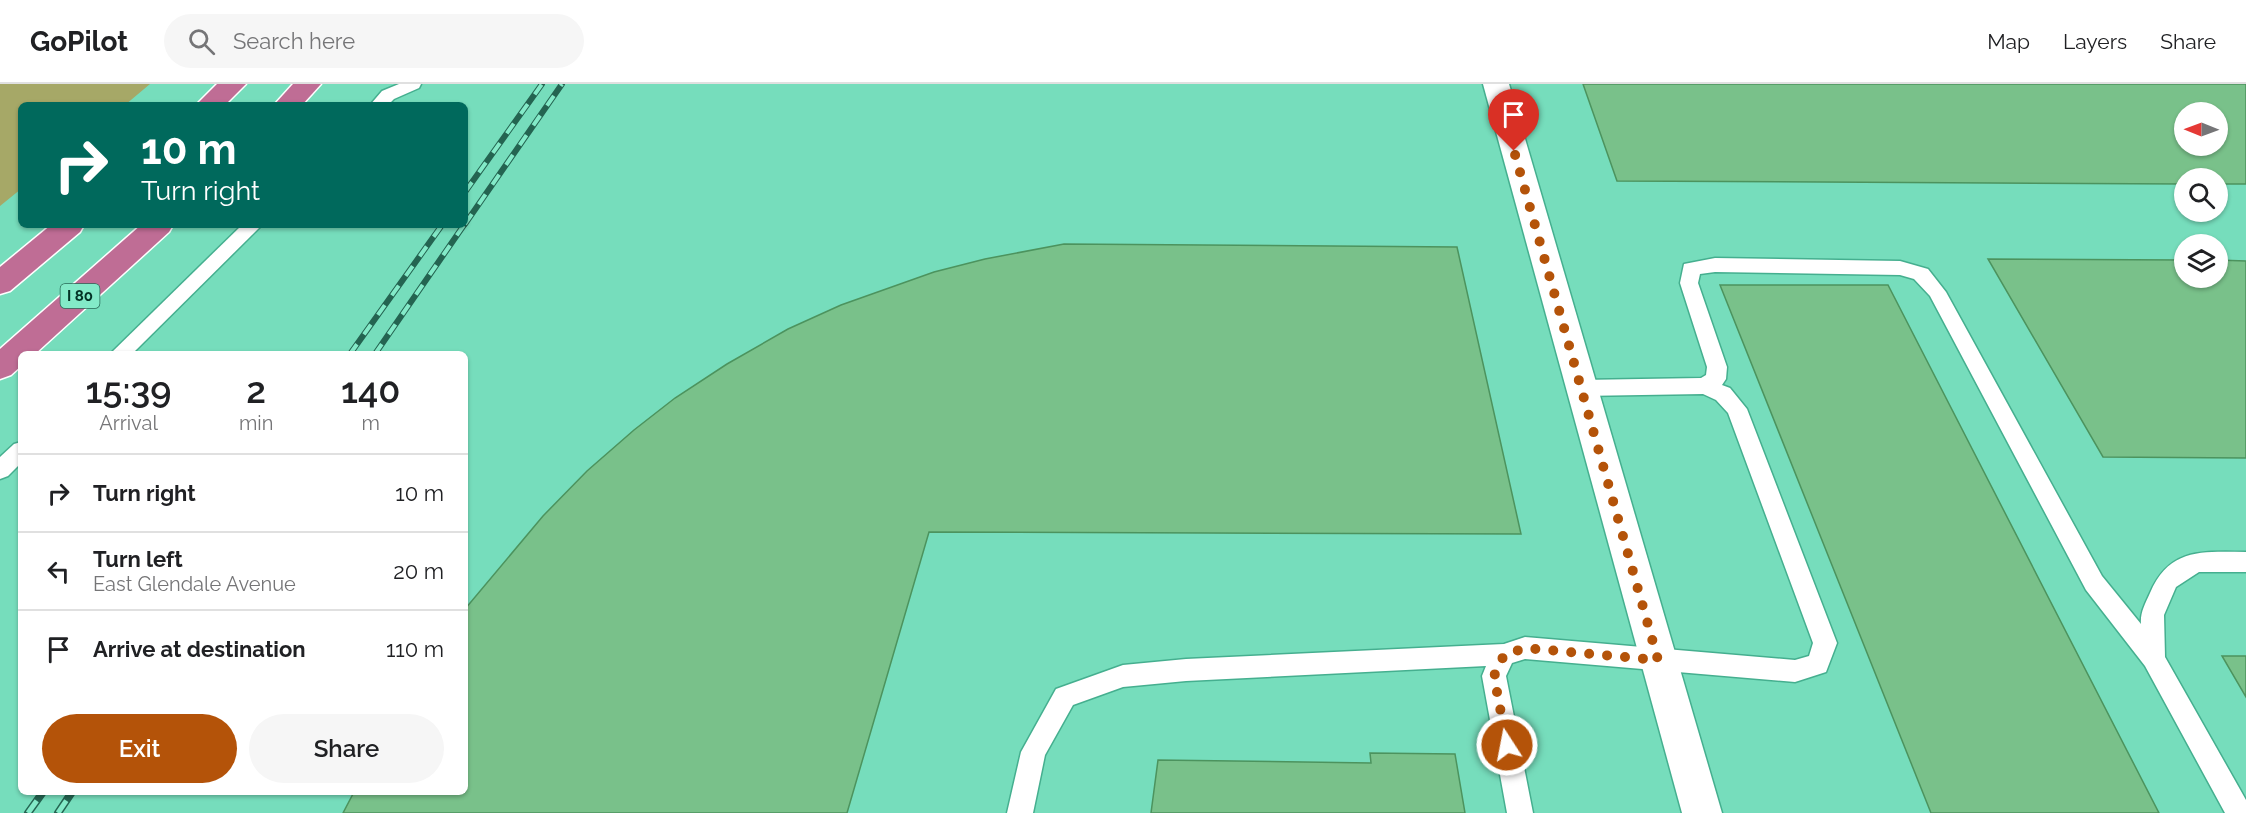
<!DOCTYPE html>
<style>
:root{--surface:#fff;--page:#f6f6f6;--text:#202124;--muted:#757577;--line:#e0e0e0;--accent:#b45309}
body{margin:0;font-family:Raleway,sans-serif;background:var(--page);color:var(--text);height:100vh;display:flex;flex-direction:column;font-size:22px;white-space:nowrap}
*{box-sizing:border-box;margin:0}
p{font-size:20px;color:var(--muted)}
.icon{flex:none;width:33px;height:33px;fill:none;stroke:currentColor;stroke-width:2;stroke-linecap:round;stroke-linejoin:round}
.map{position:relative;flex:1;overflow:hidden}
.side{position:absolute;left:18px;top:267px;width:450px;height:444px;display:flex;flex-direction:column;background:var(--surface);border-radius:9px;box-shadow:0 2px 4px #0004}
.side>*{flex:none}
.hud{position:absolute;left:18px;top:18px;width:450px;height:126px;border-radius:9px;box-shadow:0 2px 4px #0004;background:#00695c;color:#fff;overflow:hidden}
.needle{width:39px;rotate:271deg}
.fabs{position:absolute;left:2174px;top:18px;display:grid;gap:12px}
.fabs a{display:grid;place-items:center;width:54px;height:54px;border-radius:50%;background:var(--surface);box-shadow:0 2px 4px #0004;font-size:30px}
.pin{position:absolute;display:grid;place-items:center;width:51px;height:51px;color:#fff;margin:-62px -26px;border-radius:50% 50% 50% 0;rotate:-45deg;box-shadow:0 0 6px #0007}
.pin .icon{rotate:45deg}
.me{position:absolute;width:66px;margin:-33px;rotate:349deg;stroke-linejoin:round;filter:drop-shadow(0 0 4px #0008)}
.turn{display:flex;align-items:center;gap:21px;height:126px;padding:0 24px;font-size:27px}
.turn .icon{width:78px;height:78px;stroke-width:2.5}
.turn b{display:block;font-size:42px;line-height:51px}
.eta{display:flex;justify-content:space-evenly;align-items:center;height:102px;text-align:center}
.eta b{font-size:36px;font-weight:600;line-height:42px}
.action{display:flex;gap:12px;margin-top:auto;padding:12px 24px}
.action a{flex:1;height:69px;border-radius:36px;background:var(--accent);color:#fff;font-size:24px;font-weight:600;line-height:69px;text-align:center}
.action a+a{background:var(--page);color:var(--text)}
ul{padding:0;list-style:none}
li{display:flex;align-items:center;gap:18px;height:78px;padding:0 24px;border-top:2px solid var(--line)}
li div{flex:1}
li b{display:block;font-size:22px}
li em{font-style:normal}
header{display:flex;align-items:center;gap:36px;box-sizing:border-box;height:84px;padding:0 30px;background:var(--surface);border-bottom:2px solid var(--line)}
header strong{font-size:28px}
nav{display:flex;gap:33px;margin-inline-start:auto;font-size:21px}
.search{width:420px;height:54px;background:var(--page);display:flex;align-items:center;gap:15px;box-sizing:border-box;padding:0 21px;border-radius:33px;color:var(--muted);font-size:22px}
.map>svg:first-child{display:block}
.green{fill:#a6a867}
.building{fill:#79c18a;stroke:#4c935e;stroke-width:1.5;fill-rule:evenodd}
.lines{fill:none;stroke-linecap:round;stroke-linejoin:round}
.service-casing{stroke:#45af8f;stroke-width:3}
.tertiary-casing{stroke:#45af8f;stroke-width:3}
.motorway-casing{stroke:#fff;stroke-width:3}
.service{fill:#fff;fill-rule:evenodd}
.tertiary{fill:#fff;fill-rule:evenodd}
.motorway{fill:#bf6d95;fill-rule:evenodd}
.rail-far1-casing{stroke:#246451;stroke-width:6}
.rail-casing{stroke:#246451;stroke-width:8}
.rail-far1{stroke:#83eac8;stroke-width:4;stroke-dasharray:12;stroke-linecap:butt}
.rail{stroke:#83eac8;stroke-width:5;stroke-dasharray:15;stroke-linecap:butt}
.route{stroke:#b45309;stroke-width:10;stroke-dasharray:0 18}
.labels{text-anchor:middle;stroke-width:4.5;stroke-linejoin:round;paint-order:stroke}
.shield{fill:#83eac8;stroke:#296a57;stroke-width:1.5}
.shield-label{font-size:15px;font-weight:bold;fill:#033326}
</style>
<header>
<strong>GoPilot</strong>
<div class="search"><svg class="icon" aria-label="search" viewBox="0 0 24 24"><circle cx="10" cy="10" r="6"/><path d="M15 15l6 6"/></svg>Search here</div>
<nav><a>Map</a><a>Layers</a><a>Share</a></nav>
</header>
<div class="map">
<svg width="2246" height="729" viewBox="0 0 2246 729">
<rect width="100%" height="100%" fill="#76ddbc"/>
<polygon class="green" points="0,0 150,0 125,21 21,21 21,105 0,122"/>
<g class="building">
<path d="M1583,0H2246V100H2217V94H2184V100L1617,97ZM2184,28H2217V62H2184Z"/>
<polygon points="1064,160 1457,163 1521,450 929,448 847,729 343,729 354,708 465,708 465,525 543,432 587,387 634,346 675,314 727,280 788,245 841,221 934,188 985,175"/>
<polygon points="1988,175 2184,176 2184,194 2217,194 2217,176 2246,177 2246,374 2103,373"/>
<polygon points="1720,201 1888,201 2159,729 1931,729"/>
<polygon points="2222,572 2246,572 2246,613"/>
<polygon points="1370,669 1455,670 1465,729 1151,729 1158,676 1371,679"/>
</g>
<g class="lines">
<g class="service-casing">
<g id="service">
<polygon points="399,0 421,0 419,4 394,15 388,21 370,21 382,7"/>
<polygon points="242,141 262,141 132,270 110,270"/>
<path d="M1715,174L1900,177L1928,185L1946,208L2102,492L2141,540C2140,529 2145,520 2150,509C2170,463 2203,468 2246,468V488H2199L2176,503L2164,531L2165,573L2246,716V729H2225L2145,582L2086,506L1930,212L1914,195L1900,191L1715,188L1700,190L1698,199L1727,283L1726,295L1722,301L1730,304L1747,325L1837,559L1826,588L1795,598L1525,575L1512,579L1506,592L1533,729H1507L1482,592L1486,582L1186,597L1123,603L1073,621L1045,671L1033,729H1007L1021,668L1056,605L1123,581L1186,575L1504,560L1525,553L1795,576L1809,572L1813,559L1728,329L1716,316L1703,310L1581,312L1574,309L1571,304L1574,299L1581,296L1701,294L1706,291L1707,283L1680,199L1684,180Z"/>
<polygon points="21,358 21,379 8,392 0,395 0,373 14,360"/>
</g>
</g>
<g class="tertiary-casing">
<polygon id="tertiary" points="1483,0 1509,0 1722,729 1682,729"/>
</g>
<g class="motorway-casing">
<g id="motorway">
<polygon points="217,0 246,0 225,21 196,21"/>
<polygon points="293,0 321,0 302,21 274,21"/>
<polygon points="51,141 84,141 80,148 10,207 0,210 0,183"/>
<polygon points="141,141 173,141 169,148 35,270 21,270 21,282 11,291 0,295 0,265"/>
</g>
</g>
<use href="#service" class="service"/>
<use href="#tertiary" class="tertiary"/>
<use href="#motorway" class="motorway"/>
<g class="rail-far1-casing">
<g id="rail-far1">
<polyline points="465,108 542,0"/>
<polyline points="465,140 562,0"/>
<polyline points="350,270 442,141"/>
<polyline points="375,270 464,141"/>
</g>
</g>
<g class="rail-casing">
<g id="rail">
<polyline points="28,729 43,708"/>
<polyline points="58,729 72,708"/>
</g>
</g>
<use href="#rail-far1" class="rail-far1"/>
<use href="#rail" class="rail"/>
</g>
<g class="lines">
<polyline class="route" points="1507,661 1494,592 1504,571 1525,564 1658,576 1514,67"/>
</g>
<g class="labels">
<rect class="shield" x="60.5" y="200" width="39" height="24" rx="4.5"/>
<g class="shield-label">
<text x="80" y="217">I 80</text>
</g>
</g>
</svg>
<div class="fabs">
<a><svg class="needle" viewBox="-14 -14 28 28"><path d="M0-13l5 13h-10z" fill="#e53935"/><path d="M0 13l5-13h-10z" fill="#757577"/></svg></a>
<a><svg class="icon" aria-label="search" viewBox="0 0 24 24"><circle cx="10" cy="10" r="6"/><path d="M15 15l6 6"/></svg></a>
<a><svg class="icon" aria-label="layers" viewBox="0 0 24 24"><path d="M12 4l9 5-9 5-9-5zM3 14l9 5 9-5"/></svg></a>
</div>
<div class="pin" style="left:1514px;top:67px;background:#d93025"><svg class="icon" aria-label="arrive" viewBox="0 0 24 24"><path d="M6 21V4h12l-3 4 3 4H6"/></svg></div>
<svg class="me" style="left:1507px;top:661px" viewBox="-20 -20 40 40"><circle r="17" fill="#b45309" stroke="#fff" stroke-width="3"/><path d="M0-11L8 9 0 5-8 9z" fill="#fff"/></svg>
<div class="hud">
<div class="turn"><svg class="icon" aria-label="right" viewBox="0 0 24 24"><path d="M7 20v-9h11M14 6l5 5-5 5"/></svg><div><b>10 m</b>Turn right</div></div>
</div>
<section class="side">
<div class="eta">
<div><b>15:39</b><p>Arrival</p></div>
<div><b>2</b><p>min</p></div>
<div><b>140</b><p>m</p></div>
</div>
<ul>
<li><svg class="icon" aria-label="right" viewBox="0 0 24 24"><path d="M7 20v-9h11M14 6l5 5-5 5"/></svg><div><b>Turn right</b></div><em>10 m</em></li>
<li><svg class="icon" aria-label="left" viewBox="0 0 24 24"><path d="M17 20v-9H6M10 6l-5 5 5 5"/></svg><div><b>Turn left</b><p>East Glendale Avenue</p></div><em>20 m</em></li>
<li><svg class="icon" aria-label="arrive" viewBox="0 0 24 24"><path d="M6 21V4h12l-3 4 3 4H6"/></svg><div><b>Arrive at destination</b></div><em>110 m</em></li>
</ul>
<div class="action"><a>Exit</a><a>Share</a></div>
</section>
</div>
